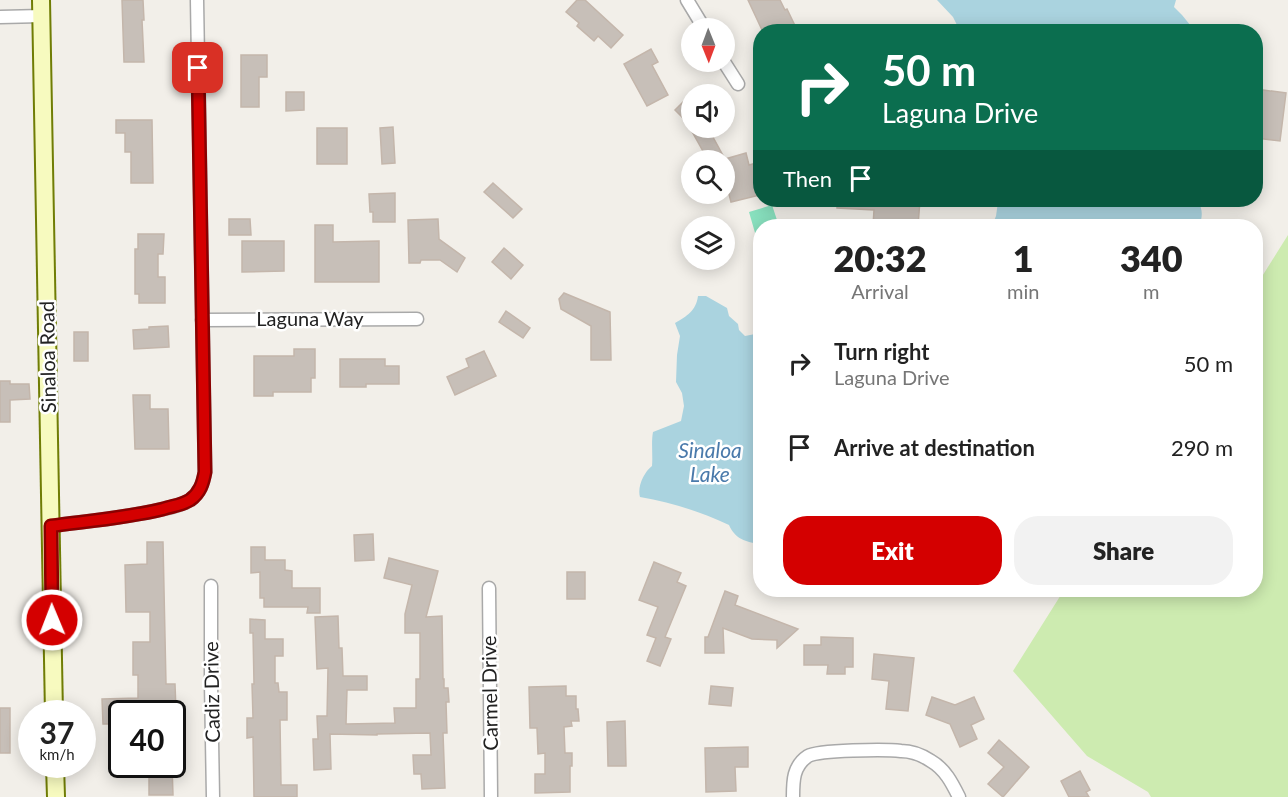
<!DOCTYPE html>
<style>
:root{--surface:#fff;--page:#f2f2f2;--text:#222;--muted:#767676;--accent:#d40000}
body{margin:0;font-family:Lato,sans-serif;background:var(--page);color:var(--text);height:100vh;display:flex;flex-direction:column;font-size:22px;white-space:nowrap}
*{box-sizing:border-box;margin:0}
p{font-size:20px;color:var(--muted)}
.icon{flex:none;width:33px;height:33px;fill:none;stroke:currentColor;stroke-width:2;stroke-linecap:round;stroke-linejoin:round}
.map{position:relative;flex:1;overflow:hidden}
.side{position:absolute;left:753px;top:219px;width:510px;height:378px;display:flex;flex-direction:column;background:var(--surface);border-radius:24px;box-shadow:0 3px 15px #0003}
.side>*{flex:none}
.banner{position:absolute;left:753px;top:24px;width:510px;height:183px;border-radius:24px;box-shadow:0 3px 15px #0003;background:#0b6e4f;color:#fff;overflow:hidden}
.needle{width:39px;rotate:179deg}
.controls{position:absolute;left:681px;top:18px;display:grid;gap:12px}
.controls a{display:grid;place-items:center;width:54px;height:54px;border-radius:50%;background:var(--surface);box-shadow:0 3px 15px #0003;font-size:30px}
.speed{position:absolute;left:18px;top:700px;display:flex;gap:12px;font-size:30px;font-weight:700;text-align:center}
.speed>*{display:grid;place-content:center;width:78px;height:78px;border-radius:50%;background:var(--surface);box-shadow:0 3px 15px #0003;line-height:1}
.speed small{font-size:15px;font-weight:400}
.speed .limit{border:3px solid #111;border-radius:9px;background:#fff;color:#111}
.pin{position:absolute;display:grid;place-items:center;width:51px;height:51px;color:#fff;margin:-26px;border-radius:12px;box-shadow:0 3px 9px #0006}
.me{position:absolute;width:66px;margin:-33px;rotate:359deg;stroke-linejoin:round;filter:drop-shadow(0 0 4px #0008)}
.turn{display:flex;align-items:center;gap:21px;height:126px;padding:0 30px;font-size:27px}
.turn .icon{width:78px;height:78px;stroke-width:2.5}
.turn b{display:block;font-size:42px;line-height:51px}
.then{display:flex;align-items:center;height:57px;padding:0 30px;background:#0003;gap:12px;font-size:22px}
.eta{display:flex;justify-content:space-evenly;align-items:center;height:102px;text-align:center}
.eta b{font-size:36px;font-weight:800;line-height:42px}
.button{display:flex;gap:12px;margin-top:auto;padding:12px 30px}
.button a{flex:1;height:69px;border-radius:24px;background:var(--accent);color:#fff;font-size:24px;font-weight:800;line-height:69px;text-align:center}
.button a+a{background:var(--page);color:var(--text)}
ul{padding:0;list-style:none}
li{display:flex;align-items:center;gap:18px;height:84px;padding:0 30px}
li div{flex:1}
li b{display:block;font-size:22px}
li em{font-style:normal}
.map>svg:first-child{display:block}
.grass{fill:#cdebb0}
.pitch{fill:#88e0be}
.water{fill:#aad3df}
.building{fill:#c7bfb8;stroke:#c4b6ab;stroke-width:1.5}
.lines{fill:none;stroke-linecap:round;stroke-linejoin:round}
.street-casing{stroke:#a9a9a9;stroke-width:15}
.secondary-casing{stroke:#707d05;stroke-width:20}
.street{stroke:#fff;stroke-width:12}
.secondary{stroke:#f7fabf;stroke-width:16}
.route-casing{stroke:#8a0000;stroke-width:15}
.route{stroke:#d40000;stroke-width:10}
.labels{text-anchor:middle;stroke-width:5;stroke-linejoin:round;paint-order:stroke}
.street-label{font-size:20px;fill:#222;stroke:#fff}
.water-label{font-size:21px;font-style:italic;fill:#4a7aab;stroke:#fff}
</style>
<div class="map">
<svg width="1288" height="797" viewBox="0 0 1288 797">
<rect width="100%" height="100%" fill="#f2efe9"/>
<polygon class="grass" points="1288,235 1288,797 1151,797 1148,792 1087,756 1013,671 1064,590 1256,590 1256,286"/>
<polygon class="pitch" points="772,205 779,226 760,226 760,250 749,212"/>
<g class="water">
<polygon points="937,0 1176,0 1174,7 1182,15 1195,31 960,31 953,17"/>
<path d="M1000,200H1197C1203,209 1203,216 1199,226H992L996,216L998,202Z"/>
<path d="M698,296H706L727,308L729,316L738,324L739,330L745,336L760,333V544C746,542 735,539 729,525C701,512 671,502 640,497C637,487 644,472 652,466C653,455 651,443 653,432L681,421L684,406L682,393L676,382L677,355L680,336L675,323C687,316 696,311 698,296Z"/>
</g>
<g class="building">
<polygon points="122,0 143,0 144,20 142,20 144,62 124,62"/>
<polygon points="577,0 585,0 623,35 611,48 598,36 594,41 577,26 579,23 566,12"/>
<polygon points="748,0 780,0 785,10 787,9 798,32 763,32"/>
<polygon points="651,49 658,62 652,65 668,95 647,106 624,64"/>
<polygon points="241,55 267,55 267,77 259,77 259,107 241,107"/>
<polygon points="1256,89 1286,93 1280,141 1256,138"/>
<polygon points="286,92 304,92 304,110 286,111"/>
<polygon points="685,100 692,107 692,127 675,110"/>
<polygon points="116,120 152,120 153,183 131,183 131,152 125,152 125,133 116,133"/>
<polygon points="393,127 395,163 382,164 380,128"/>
<rect x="317" y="128" width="30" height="36"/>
<polygon points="690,128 708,128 725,159 746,153 749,165 760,162 760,195 731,202 728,190 724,190 724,160 708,160"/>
<polygon points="493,183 522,209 513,218 484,192"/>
<polygon points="395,193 395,222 373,222 373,212 370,212 369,194"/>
<polygon points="837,200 920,200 918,226 873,226 874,210 837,208"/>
<polygon points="229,219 250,219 251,235 229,235"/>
<polygon points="438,219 439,239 465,258 457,272 440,260 421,260 420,263 409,263 408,220"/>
<polygon points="315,225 333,225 333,242 379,241 379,282 315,282"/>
<polygon points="138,234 164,234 163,254 158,254 158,277 165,277 165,303 139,303 139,294 135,294 135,249 138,249"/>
<polygon points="242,241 284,241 284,271 242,272"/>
<polygon points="504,248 523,265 511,279 492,262"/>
<polygon points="564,293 610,312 611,360 591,360 591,326 561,309 559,299"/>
<polygon points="506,311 530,328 523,338 499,322"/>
<polygon points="168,326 169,347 134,349 133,330 149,329 149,327"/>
<rect x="74" y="332" width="14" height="29"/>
<polygon points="294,349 315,349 315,378 311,378 311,392 273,392 273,396 254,396 254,356 294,356"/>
<polygon points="484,351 496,376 455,395 447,377 469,367 466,359"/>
<polygon points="340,359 385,359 385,366 399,366 399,384 366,384 366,387 340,387"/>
<polygon points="0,381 10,381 10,384 29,384 30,399 10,400 10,422 0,422"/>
<polygon points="133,395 150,395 150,409 168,409 169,449 135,449"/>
<polygon points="373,534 374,560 355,561 354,535"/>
<polygon points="147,542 163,542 166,684 175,684 176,711 171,711 171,714 143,714 143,712 120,712 121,724 103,724 102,699 138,698 138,675 133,675 133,642 150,642 150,612 126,612 125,565 147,564"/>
<polygon points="251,547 265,547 265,560 285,560 285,570 292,571 292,588 320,588 320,613 307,613 308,607 264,607 264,598 260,598 260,572 251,573"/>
<polygon points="389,558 438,571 426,617 442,616 443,679 444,679 444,688 448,688 449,702 446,702 447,733 443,733 445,788 422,789 421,774 414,774 413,755 431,755 430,733 377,734 377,735 330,734 331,769 314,770 313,739 318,739 317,716 327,716 328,668 317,669 315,617 338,616 339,648 342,648 343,676 367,676 367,690 347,690 346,724 395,723 394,708 416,708 416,679 420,679 420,633 405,633 405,614 412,585 384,578"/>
<polygon points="654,562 681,573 677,582 686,586 665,637 671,639 660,666 647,661 656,638 647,635 658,607 639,600"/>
<rect x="567" y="572" width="18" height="27"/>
<polygon points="725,591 738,596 735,605 798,629 777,648 777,640 752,639 723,628 724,653 705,653 705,637 708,637"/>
<polygon points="250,619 265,620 265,639 283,639 283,656 275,656 275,683 278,683 279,692 287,692 287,720 280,720 281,785 297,785 297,797 254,797 253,737 247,738 247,718 253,718 252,684 254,684 253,633 250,633"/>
<polygon points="821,637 853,638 853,667 845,667 845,674 827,674 828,665 804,665 804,645 821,645"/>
<polygon points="874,654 914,658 908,711 886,709 889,681 872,679"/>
<polygon points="566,686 566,696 576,696 576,709 578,709 579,721 571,721 572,726 564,727 565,753 572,753 572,766 570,766 570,792 535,793 535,774 545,774 545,753 538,754 537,728 530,728 529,687"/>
<polygon points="711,686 733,688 731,706 709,704"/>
<polygon points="932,697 955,705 974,697 984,719 971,725 977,739 960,747 950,724 926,715"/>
<rect x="0" y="708" width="10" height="45"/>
<polygon points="625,721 626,766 608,766 607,722"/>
<polygon points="999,740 1029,767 1003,797 988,784 1004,767 988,753"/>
<polygon points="748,747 748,767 735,767 736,791 706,792 705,748"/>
<polygon points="149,765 172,765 173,795 149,795"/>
<polygon points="1080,771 1090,790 1086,792 1089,797 1069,797 1061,781"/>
</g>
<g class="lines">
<g class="street-casing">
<g id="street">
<polyline points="687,0 704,28"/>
<polyline points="0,17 42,16"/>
<polyline points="724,62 738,84"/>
<polyline points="202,320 417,319"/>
<path d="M51,526C88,521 126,518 163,509C172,507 182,505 190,500C200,493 203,483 205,472L197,0"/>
<polyline points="211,586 211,683 213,797"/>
<polyline points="489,588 491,797"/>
<path d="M793,797C793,781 793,766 808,756C819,750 885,749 901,751C911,751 922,755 931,761C945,769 952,783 959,797"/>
</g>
</g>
<g class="secondary-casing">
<g id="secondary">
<polyline points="41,0 54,714"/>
<polyline points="55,765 56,797"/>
</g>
</g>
<use href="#street" class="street"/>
<use href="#secondary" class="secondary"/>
</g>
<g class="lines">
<g class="route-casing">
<path id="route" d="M52,620L51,526C88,521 126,518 163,509C172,506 182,505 190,500C200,493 203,483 205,472L198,68"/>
</g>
<use href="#route" class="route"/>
</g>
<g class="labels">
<g class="street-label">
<text x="310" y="326">Laguna Way</text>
<text transform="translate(48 357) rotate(-91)" y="7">Sinaloa Road</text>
<text transform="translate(212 692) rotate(-91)" y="7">Cadiz Drive</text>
<text transform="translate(490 693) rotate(-91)" y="7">Carmel Drive</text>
</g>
<g class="water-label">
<text x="710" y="458">Sinaloa<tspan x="710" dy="24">Lake</tspan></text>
</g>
</g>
</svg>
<div class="controls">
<a><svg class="needle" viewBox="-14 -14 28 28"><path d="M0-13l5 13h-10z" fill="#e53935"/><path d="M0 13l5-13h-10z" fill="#767676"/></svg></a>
<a><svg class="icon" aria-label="sound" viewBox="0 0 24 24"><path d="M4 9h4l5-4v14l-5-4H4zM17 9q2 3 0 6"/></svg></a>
<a><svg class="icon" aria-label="search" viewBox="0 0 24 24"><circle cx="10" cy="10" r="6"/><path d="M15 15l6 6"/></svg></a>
<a><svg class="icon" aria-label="layers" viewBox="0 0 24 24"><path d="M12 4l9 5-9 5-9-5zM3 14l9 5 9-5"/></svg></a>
</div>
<div class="speed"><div>37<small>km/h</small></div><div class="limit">40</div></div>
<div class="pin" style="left:198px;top:68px;background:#d93025"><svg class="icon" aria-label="arrive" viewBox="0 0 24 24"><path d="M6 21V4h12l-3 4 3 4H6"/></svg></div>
<svg class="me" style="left:52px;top:620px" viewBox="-20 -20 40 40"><circle r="17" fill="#d40000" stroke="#fff" stroke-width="3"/><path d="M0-11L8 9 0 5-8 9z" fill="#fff"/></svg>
<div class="banner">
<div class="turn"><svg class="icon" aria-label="right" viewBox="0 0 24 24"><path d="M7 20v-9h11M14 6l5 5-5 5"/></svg><div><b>50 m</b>Laguna Drive</div></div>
<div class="then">Then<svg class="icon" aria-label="arrive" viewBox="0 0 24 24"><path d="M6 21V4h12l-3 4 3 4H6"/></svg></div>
</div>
<section class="side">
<div class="eta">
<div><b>20:32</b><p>Arrival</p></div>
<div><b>1</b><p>min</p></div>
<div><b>340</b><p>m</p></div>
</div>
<ul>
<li><svg class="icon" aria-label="right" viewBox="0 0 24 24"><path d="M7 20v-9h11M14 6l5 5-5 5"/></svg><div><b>Turn right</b><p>Laguna Drive</p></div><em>50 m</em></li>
<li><svg class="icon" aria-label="arrive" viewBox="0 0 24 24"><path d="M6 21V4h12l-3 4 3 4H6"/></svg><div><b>Arrive at destination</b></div><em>290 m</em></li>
</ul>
<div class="button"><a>Exit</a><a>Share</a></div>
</section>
</div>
